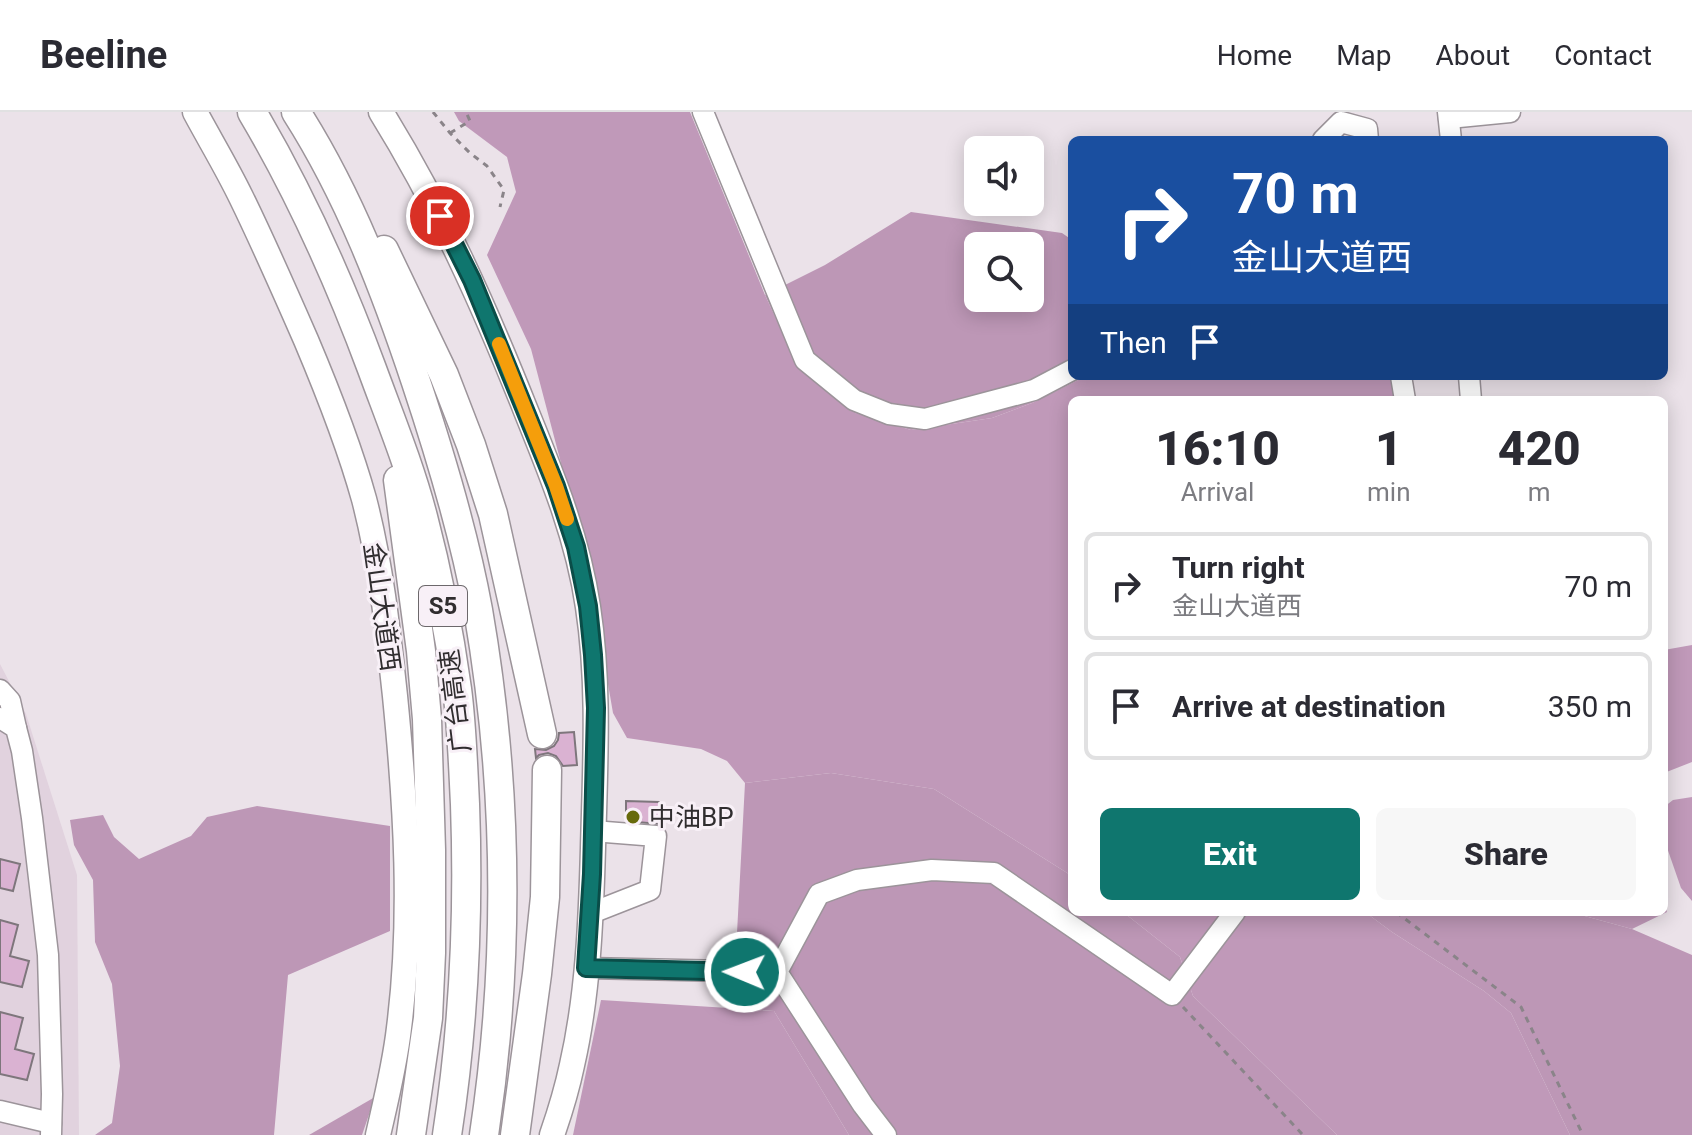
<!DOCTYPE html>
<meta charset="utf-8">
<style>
:root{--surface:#fff;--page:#f7f7f7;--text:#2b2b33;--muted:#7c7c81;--line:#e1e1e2;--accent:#0f766e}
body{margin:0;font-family:Roboto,"Noto Sans SC",sans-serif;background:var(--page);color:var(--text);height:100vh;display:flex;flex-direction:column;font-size:30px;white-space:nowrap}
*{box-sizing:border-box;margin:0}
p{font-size:26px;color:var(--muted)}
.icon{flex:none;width:44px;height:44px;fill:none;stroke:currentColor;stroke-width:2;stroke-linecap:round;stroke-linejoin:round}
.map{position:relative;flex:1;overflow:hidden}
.side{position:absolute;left:1068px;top:284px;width:600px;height:520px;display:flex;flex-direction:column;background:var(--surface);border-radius:12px;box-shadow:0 4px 20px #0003}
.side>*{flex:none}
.guide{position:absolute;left:1068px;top:24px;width:600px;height:244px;border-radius:12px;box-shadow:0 4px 20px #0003;background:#1a4fa0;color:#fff;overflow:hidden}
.controls{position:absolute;left:964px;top:24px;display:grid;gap:16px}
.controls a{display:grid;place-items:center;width:80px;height:80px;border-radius:12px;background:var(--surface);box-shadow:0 4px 20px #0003;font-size:40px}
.pin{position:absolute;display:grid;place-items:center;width:68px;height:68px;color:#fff;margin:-34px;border:4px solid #fff;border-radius:50%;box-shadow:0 2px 8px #0007}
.me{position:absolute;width:88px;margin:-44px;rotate:271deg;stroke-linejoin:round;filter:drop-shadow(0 0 6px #0008)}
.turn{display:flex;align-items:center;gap:28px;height:168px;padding:0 32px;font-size:36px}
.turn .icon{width:104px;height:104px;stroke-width:2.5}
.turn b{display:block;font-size:56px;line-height:68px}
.then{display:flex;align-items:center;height:76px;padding:0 32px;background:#0003;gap:16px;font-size:30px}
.eta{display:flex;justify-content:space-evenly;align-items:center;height:136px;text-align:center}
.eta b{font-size:48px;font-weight:800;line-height:56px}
.action{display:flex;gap:16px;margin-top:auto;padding:16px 32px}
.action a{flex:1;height:92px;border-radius:12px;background:var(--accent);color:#fff;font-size:32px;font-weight:800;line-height:92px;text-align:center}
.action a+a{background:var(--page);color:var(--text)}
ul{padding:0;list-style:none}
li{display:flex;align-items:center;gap:24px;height:108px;margin:0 16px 12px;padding:0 16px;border:4px solid var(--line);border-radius:12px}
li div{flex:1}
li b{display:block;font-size:30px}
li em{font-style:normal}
header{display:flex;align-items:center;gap:48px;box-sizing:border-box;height:112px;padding:0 40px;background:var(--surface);border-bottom:2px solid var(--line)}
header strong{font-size:38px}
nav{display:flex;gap:44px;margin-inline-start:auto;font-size:28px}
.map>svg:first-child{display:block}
.built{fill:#e1d2de}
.forest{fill:#bd97b6;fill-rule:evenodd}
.water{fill:#c099b9}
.building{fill:#dab2d2;stroke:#7e767c;stroke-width:2}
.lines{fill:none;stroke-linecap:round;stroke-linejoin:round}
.minor-casing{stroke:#9c949a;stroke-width:23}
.major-casing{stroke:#9c949a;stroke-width:27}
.highway-casing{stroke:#9c949a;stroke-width:31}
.path{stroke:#8a8489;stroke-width:3;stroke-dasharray:6 6;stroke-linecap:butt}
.minor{stroke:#fff;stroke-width:20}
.major{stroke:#fff;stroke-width:24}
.highway{stroke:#fff;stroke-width:28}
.route-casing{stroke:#0a4d48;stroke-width:20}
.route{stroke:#0f766e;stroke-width:14}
.slow{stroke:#f59e0b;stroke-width:14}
.poi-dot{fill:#676a0b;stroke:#f8f0f7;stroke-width:3}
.labels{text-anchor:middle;stroke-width:6;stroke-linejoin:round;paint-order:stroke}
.shield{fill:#f8f0f7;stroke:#6c686b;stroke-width:2}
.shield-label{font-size:24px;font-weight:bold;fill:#302d2f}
.street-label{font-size:26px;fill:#302d2f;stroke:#f8f0f7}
.poi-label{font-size:26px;fill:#302d2f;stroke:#f8f0f7;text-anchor:start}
</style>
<header>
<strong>Beeline</strong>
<nav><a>Home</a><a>Map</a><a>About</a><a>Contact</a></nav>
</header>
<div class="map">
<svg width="1692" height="1023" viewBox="0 0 1692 1023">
<rect width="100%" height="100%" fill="#ebe2e9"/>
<polygon class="built" points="0,552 26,602 77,763 79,1023 0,1023"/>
<g class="forest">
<path d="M911,100L1062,121L1072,128V264H1086L1032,291L992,306L911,318L854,301L798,254L765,183L825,153ZM978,134H1030V186H978Z"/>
<polygon points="831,661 934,677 1072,764 1072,800 1123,800 1180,845 1193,884 1337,1023 849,1023 774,899 733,896 745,671"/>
<polygon points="257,694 390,714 390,819 288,863 274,1023 95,1023 112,1011 120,954 112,872 95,830 93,768 74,733 70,708 103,703 114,725 139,747 191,724 207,705"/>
<polygon points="1365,800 1570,800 1632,817 1692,843 1692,1023 1570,1023 1511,901 1484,879 1392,820"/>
<polygon points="375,985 362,1023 309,1023"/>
</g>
<g class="water">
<polygon points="454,0 690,0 765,183 798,254 855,301 911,318 992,306 1032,291 1086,264 1392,264 1396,288 1072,288 1072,764 934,677 831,661 745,671 727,649 701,637 627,626 613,601 587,450 531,237 487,143 516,80 507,45 459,9"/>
<polygon points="1692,533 1692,650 1664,661 1664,538"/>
<polygon points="1692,685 1692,789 1681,776 1664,727 1664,695 1673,688"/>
<polygon points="1664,792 1667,800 1632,817 1570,800 1664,800"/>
<polygon points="1123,800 1365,800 1392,820 1484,879 1511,901 1570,1023 1337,1023 1193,884 1180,845"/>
<polygon points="601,888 774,899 849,1023 573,1023"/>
</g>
<g class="building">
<polygon points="574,620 577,653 563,654 556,644 548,641 539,643 536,646 535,637 546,638 554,634 558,628 559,621"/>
<polygon points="626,689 659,690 659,712 626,709"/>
<polygon points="0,747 20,752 13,779 0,776"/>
<polygon points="0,808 18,813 10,844 29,849 22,875 0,870"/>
<polygon points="0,900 23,906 15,937 34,942 27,968 0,962"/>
</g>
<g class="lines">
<g class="minor-casing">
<g id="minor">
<polyline points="703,0 805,248 854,288 889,302 925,307 1034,278 1072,258"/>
<polyline points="1448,0 1451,28"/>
<polyline points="1449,6 1510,0"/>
<polyline points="1323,28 1341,10 1367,17 1368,28"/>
<polyline points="1401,264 1405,288"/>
<polyline points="1469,264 1471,288"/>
<polyline points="0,578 10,589 16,616"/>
<polyline points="0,606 16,616 22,639 32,706 48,843 52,982 51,1023"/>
<polyline points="589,802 650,778 656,724 593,719"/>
<polyline points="586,856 777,860"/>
<polyline points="0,999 51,1011"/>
<polyline points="886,1023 863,993 777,860 819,782 857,768 932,758 994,761 1172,883 1235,800"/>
</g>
</g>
<g class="major-casing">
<g id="major">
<path d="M195,0C210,28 227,56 241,85C264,132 285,180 306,228C328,280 349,333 364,387C381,452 388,519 395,584C406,695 413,806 399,916C395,952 386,988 378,1023"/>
<path d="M381,0C440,95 485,196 526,299C552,363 578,426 588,495C600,574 595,656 593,736C591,808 588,883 572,953C567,977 560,1000 552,1023"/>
</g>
</g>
<g class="highway-casing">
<g id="highway">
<path d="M252,0C300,81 339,168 372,257C390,306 410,355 423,405C438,462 449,520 457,577C462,615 463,654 465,692C469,802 464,913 447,1023"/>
<path d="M296,0C349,83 385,177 416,270C441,345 464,421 478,498C508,671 510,850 484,1023"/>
<polyline points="384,138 444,263 471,333 493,402 542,622"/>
<polyline points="398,368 421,539 427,607 431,738 431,841 428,906 411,1023"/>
<polyline points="515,1023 537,862 545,785 547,658"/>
</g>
</g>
<g class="path">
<polyline points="433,0 450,21 470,41 487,54 504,78 500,95"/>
<polyline points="450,21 470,9 466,0"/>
<polyline points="1396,800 1521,895 1583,1023"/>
<polyline points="1183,895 1303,1023"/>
</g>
<use href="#minor" class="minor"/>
<use href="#major" class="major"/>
<use href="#highway" class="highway"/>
</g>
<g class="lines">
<g class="route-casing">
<polyline id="route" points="440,104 472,168 556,374 576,435 588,494 593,543 596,596 592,762 586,856 745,860"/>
</g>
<use href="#route" class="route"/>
<polyline class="slow" points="499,232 556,374 567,407"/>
</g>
<circle class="poi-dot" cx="633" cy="705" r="8"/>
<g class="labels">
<rect class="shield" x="419" y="474" width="48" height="40" rx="6"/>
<g class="shield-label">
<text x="443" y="502">S5</text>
</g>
<g class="street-label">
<text transform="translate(382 495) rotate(82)" y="9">金山大道西</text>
<text transform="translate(455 589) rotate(-97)" y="9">广台高速</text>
</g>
<g class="poi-label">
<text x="649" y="714">中油BP</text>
</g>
</g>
</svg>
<div class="controls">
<a><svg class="icon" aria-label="sound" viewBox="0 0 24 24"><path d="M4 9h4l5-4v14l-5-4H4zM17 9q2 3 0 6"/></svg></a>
<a><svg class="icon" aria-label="search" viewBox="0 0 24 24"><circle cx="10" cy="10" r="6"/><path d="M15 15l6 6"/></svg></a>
</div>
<div class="pin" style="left:440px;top:104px;background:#d93025"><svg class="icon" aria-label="arrive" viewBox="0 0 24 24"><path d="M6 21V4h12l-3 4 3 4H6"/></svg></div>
<svg class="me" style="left:745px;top:860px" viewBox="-20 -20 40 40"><circle r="17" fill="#0f766e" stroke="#fff" stroke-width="3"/><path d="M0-11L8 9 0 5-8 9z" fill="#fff"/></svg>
<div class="guide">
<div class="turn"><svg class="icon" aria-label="right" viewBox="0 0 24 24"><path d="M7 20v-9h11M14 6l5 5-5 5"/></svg><div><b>70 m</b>金山大道西</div></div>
<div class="then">Then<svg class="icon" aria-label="arrive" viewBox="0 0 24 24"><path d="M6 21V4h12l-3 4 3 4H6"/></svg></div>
</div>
<section class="side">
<div class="eta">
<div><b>16:10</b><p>Arrival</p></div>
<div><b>1</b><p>min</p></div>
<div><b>420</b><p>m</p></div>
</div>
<ul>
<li><svg class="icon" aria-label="right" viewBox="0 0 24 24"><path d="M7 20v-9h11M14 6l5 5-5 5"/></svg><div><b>Turn right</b><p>金山大道西</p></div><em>70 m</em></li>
<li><svg class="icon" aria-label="arrive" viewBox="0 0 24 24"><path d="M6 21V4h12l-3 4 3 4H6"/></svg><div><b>Arrive at destination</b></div><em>350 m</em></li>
</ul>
<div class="action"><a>Exit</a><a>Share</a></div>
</section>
</div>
